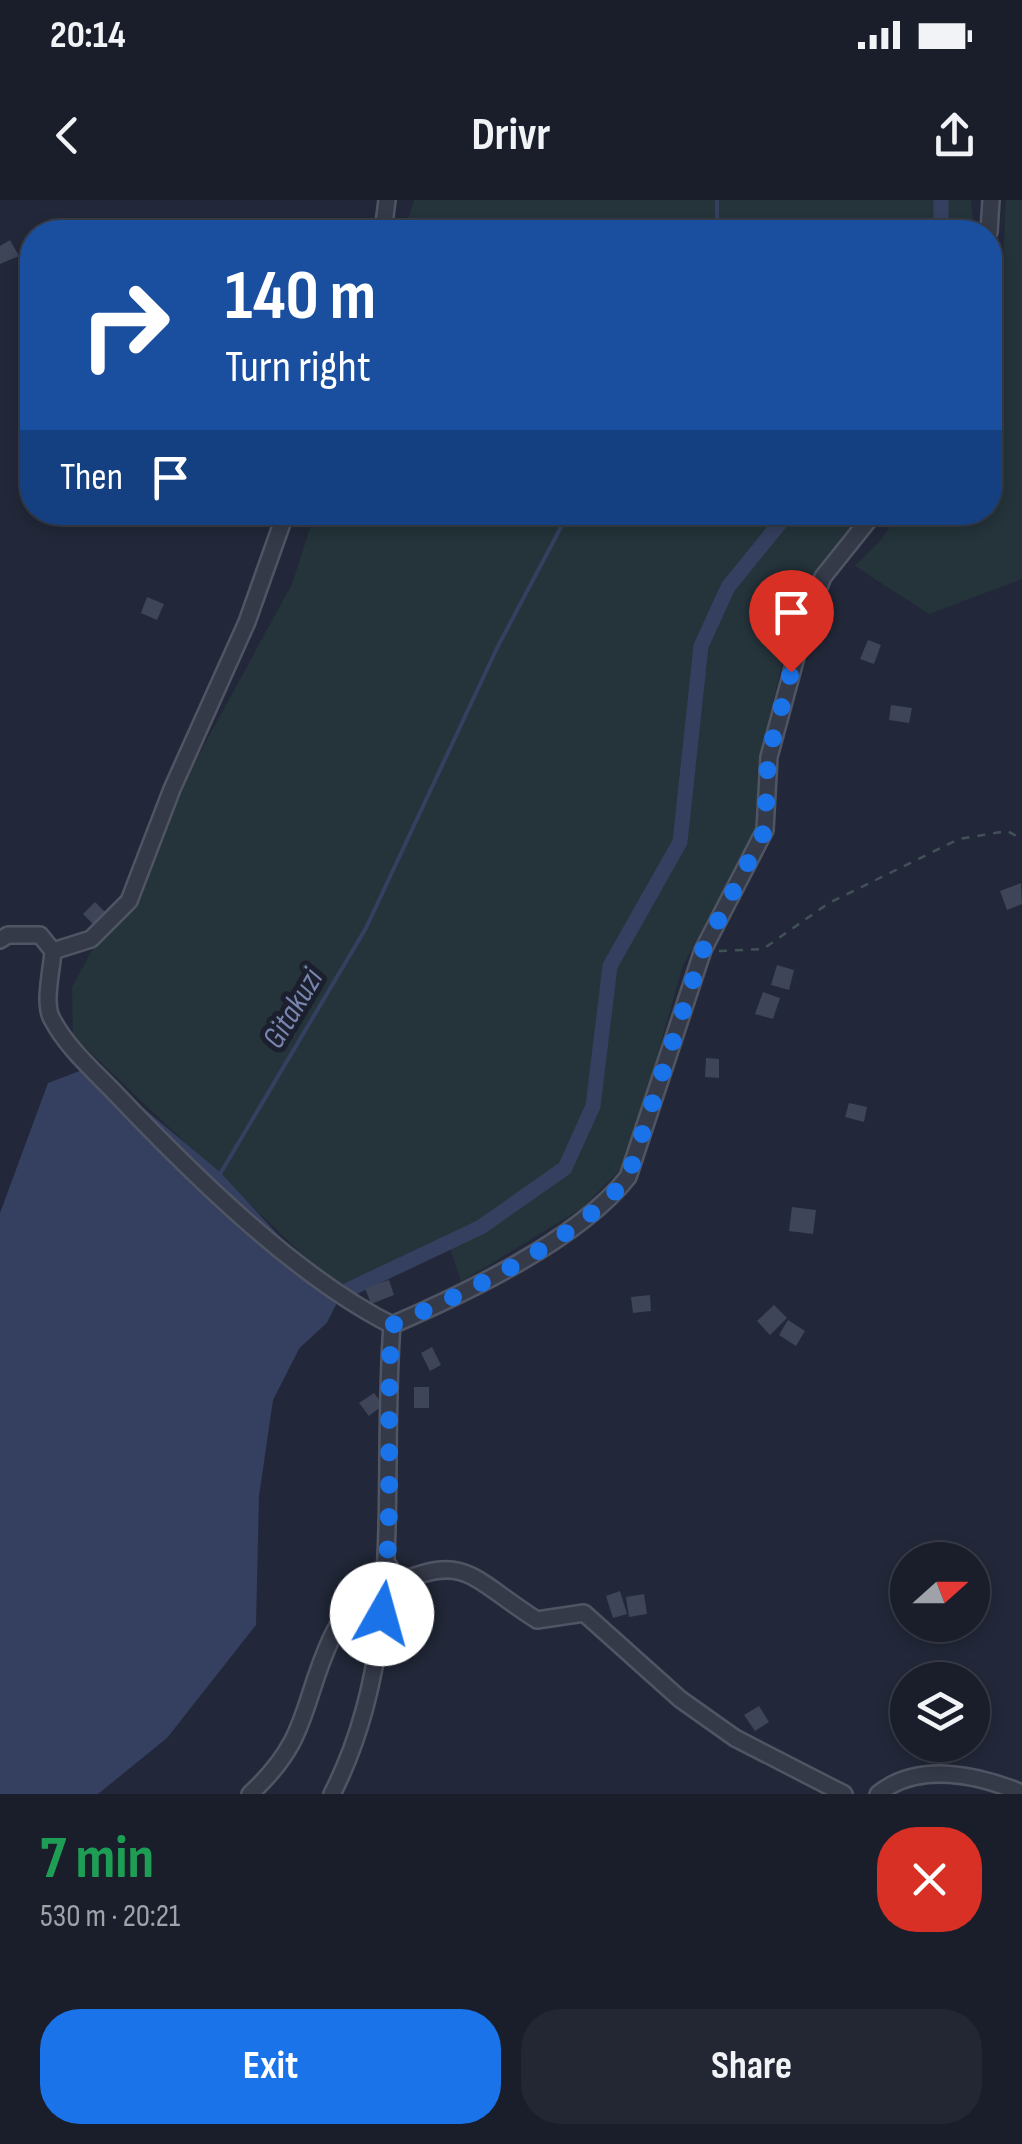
<!DOCTYPE html>
<meta charset="utf-8">
<style>
:root{--surface:#1a1e2b;--page:#232733;--text:#f1f3f6;--muted:#9fa2a9;--line:#383c47;--accent:#1a73e8}
body{margin:0;font-family:"Sofia Sans Condensed",sans-serif;background:var(--page);color:var(--text);height:100vh;display:flex;flex-direction:column;font-size:38px;white-space:nowrap}
*{box-sizing:border-box;margin:0}
p{font-size:32px;color:var(--muted)}
.icon{flex:none;width:55px;height:55px;fill:none;stroke:currentColor;stroke-width:2;stroke-linecap:round;stroke-linejoin:round}
.map{position:relative;height:1594px;overflow:hidden}
.details{display:flex;flex-direction:column;background:var(--surface);flex:1}
.details>*{flex:none}
.top-card{position:absolute;left:20px;top:20px;width:982px;height:305px;border-radius:40px;box-shadow:0 5px 15px #0003,0 0 0 2px var(--line);background:#1a4fa0;color:#fff;overflow:hidden}
.needle{width:65px;rotate:69deg}
.fabs{position:absolute;left:890px;top:1342px;display:grid;gap:20px}
.fabs a{display:grid;place-items:center;width:100px;height:100px;border-radius:50%;background:var(--surface);box-shadow:0 5px 15px #0003,0 0 0 2px var(--line);font-size:50px}
.pin{position:absolute;display:grid;place-items:center;width:85px;height:85px;color:#fff;margin:-102px -42px;border-radius:50% 50% 50% 0;rotate:-45deg;box-shadow:0 0 10px #0007}
.pin .icon{rotate:45deg}
.me{position:absolute;width:110px;margin:-55px;rotate:7deg;stroke-linejoin:round;filter:drop-shadow(0 0 8px #0008)}
.turn{display:flex;align-items:center;gap:35px;height:210px;padding:0 40px;font-size:45px}
.turn .icon{width:130px;height:130px;stroke-width:2.5}
.turn b{display:block;font-size:70px;line-height:85px}
.then{display:flex;align-items:center;height:95px;padding:0 40px;background:#0003;gap:20px;font-size:38px}
.round{display:grid;place-items:center;flex:none;width:105px;height:105px;border-radius:40px;background:var(--page)}
.head{display:flex;align-items:center;justify-content:space-between;height:170px;padding:0 40px}
h1{font-size:60px;font-weight:700;line-height:75px;color:#1e9e55}
.button{display:flex;gap:20px;margin-top:auto;padding:20px 40px}
.button a{flex:1;height:115px;border-radius:40px;background:var(--accent);color:#fff;font-size:40px;font-weight:700;line-height:115px;text-align:center}
.button a+a{background:var(--page);color:var(--text)}
.status{display:flex;justify-content:space-between;align-items:center;height:70px;padding:0 50px;background:var(--surface);direction:ltr}
.status svg{height:28px;fill:currentColor}
header{display:flex;justify-content:space-between;align-items:center;height:130px;padding:0 40px;background:var(--surface);font-size:45px;font-weight:700}
.map>svg:first-child{display:block}
.green{fill:#24343a}
.water{fill:#354060}
.lines{fill:none;stroke-linecap:round;stroke-linejoin:round}
.stream{stroke:#354060;stroke-width:4}
.canal{stroke:#354060;stroke-width:15}
.building{fill:#3e4559}
.minor-casing{stroke:#505564;stroke-width:20}
.path{stroke:#415157;stroke-width:2.5;stroke-dasharray:8 8;stroke-linecap:butt}
.minor{stroke:#353a49;stroke-width:15}
.route{stroke:#1a73e8;stroke-width:18;stroke-dasharray:0 32.4}
.labels{text-anchor:middle;stroke-width:10;stroke-linejoin:round;paint-order:stroke}
.water-label{font-size:32px;font-style:italic;fill:#7886ad;stroke:#1b1f2e}
</style>
<div class="status"><b>20:14</b><svg viewBox="0 0 49 12"><path d="M0 12V9h3v3zM5 12V6h3v6zM10 12V3h3v9zM15 12V0h3v12zM26 1h20v11H26zM47 4h2v5h-2z"/></svg></div>
<header><svg class="icon" aria-label="back" viewBox="0 0 24 24"><path d="M15 5l-7 7 7 7"/></svg>Drivr<svg class="icon" aria-label="share" viewBox="0 0 24 24"><path d="M12 15V3M7 8l5-5 5 5M5 13v7h14v-7"/></svg></header>
<div class="map">
<svg width="1022" height="1594" viewBox="0 0 1022 1594">
<rect width="100%" height="100%" fill="#222839"/>
<g class="green">
<polygon points="414,0 971,0 974,32 404,32"/>
<polygon points="1006,0 1022,0 1022,379 929,414 855,366 882,339 898,313 990,312 990,109 1003,63"/>
<polygon points="315,313 864,313 797,397 758,569 756,630 683,765 627,963 582,1008 461,1082 449,1045 360,1088 341,1091 73,836 72,787 292,384"/>
</g>
<polygon class="water" points="93,866 221,973 329,1090 273,1200 259,1296 256,1425 167,1538 98,1594 0,1594 0,1013 48,883"/>
<g class="lines">
<g class="stream">
<polyline points="717,0 717,32"/>
<polyline points="220,974 366,728 497,448 569,312"/>
</g>
<g class="canal">
<polyline points="941,0 941,32"/>
<polyline points="295,1142 321,1118 331,1098 481,1027 565,968 593,906 610,766 680,642 701,446 728,387 789,312"/>
</g>
</g>
<g class="building">
<polygon points="10,40 19,56 0,64 0,46"/>
<polygon points="147,397 164,404 157,420 141,413"/>
<polygon points="868,440 881,445 874,464 860,459"/>
<polygon points="891,505 912,508 909,523 889,520"/>
<polygon points="1021,683 1022,704 1007,710 1000,691"/>
<polygon points="95,702 107,714 95,726 83,714"/>
<polygon points="777,765 794,770 789,790 771,785"/>
<polygon points="763,792 780,798 773,819 755,814"/>
<polygon points="706,858 719,859 719,878 705,877"/>
<polygon points="849,903 867,907 864,922 845,917"/>
<polygon points="792,1007 816,1010 813,1034 789,1031"/>
<polygon points="389,1080 394,1095 371,1104 365,1088"/>
<polygon points="650,1095 651,1111 633,1113 631,1097"/>
<polygon points="774,1105 787,1118 770,1135 757,1121"/>
<polygon points="788,1120 805,1131 796,1146 779,1135"/>
<polygon points="432,1147 441,1165 430,1171 421,1153"/>
<rect x="414" y="1187" width="15" height="21"/>
<polygon points="374,1193 383,1205 369,1216 359,1203"/>
<polygon points="620,1391 627,1414 613,1418 606,1396"/>
<polygon points="644,1394 647,1414 629,1417 626,1397"/>
<polygon points="759,1506 769,1522 755,1531 744,1515"/>
</g>
<g class="lines">
<g class="minor-casing">
<g id="minor">
<polyline points="383,32 387,0"/>
<polyline points="989,32 991,0"/>
<path d="M0,740L8,735H40L53,751C52,769 43,804 52,819C67,848 94,871 117,895C191,973 296,1077 392,1125C466,1093 578,1040 628,977L703,750L765,630L769,557L806,420L823,377L875,312"/>
<polyline points="53,751 91,739 129,701 172,589 247,422 286,312"/>
<path d="M386,1388C466,1350 469,1377 537,1420L584,1413L680,1499L735,1538L844,1594"/>
<path d="M250,1594C310,1539 301,1504 331,1439C344,1410 367,1389 389,1366"/>
<path d="M332,1594C407,1448 380,1282 392,1125"/>
<path d="M878,1594C919,1561 979,1575 1022,1593"/>
</g>
</g>
<polyline class="path" points="719,751 763,749 829,703 959,639 1007,631 1022,639"/>
<use href="#minor" class="minor"/>
</g>
<g class="lines">
<path class="route" d="M382,1414C395,1319 385,1221 392,1125C466,1093 578,1040 628,977L703,750L765,630L768,557L791,472"/>
</g>
<g class="labels">
<g class="water-label">
<text transform="translate(292 808) rotate(-59)" y="11">Gitakuzi</text>
</g>
</g>
</svg>
<div class="fabs">
<a><svg class="needle" viewBox="-14 -14 28 28"><path d="M0-13l5 13h-10z" fill="#e53935"/><path d="M0 13l5-13h-10z" fill="#9fa2a9"/></svg></a>
<a><svg class="icon" aria-label="layers" viewBox="0 0 24 24"><path d="M12 4l9 5-9 5-9-5zM3 14l9 5 9-5"/></svg></a>
</div>
<div class="pin" style="left:791px;top:472px;background:#d93025"><svg class="icon" aria-label="arrive" viewBox="0 0 24 24"><path d="M6 21V4h12l-3 4 3 4H6"/></svg></div>
<svg class="me" style="left:382px;top:1414px" viewBox="-20 -20 40 40"><circle r="19" fill="#fff"/><path d="M0-13L10 11 0 6-10 11z" fill="#1a73e8"/></svg>
<div class="top-card">
<div class="turn"><svg class="icon" aria-label="right" viewBox="0 0 24 24"><path d="M7 20v-9h11M14 6l5 5-5 5"/></svg><div><b>140 m</b>Turn right</div></div>
<div class="then">Then<svg class="icon" aria-label="arrive" viewBox="0 0 24 24"><path d="M6 21V4h12l-3 4 3 4H6"/></svg></div>
</div>
</div>
<section class="details">
<div class="head"><div><h1>7 min</h1><p>530 m · 20:21</p></div><a class="round" style="background:#d93025;color:#fff"><svg class="icon" aria-label="close" viewBox="0 0 24 24"><path d="M6 6l12 12M18 6L6 18"/></svg></a></div>
<div class="button"><a>Exit</a><a>Share</a></div>
</section>
